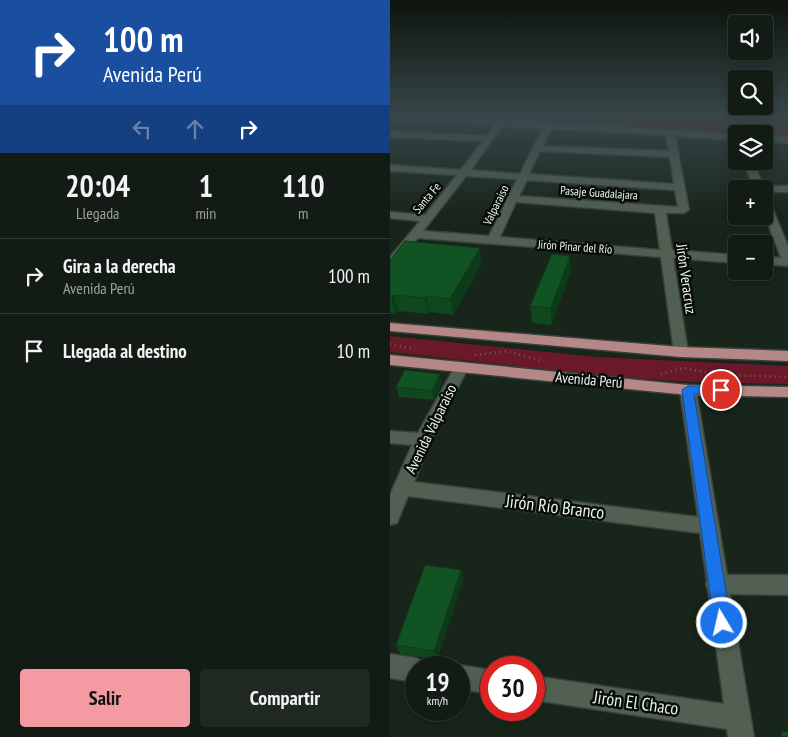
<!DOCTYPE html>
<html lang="es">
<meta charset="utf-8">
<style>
:root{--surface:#121c14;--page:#1f2922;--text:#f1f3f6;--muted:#9ca1a0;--line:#313a34;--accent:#f49aa2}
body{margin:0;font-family:"PT Sans Narrow",sans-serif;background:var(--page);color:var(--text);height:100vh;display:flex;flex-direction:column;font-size:19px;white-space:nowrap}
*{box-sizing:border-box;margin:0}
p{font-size:16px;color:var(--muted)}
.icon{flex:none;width:28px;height:28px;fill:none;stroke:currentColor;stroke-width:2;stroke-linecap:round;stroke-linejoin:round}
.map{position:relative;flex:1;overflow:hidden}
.details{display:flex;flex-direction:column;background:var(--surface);width:390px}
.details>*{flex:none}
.top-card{background:#1a4fa0;color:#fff;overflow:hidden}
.buttons{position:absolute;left:338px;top:15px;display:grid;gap:10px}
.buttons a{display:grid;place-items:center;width:45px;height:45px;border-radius:5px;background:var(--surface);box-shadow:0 2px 8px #0003,0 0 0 1px var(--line);font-size:25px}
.speed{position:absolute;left:15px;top:656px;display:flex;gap:10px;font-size:25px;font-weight:700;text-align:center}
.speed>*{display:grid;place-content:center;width:65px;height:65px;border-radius:50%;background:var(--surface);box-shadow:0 2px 8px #0003,0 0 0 1px var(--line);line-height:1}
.speed small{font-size:12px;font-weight:400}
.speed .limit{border:8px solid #d22;background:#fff;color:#111}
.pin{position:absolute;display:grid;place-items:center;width:42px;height:42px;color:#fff;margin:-21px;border:2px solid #fff;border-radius:50%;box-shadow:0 1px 5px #0007}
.me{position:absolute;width:55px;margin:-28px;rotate:351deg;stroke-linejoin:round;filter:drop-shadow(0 0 4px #0008)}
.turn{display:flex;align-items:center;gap:18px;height:105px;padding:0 20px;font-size:22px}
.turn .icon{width:65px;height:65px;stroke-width:2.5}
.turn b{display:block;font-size:35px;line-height:42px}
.lanes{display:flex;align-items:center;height:48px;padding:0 20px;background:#0003;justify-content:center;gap:25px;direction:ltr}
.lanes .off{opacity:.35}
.eta{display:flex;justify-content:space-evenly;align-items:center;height:85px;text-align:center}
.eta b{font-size:30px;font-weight:700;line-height:35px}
.cta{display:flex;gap:10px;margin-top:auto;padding:10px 20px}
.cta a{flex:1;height:58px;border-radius:5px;background:var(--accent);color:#111;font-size:20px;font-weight:700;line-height:58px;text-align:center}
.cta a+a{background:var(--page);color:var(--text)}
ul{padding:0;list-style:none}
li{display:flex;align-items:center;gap:15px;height:75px;padding:0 20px;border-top:1px solid var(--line)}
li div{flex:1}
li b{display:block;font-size:19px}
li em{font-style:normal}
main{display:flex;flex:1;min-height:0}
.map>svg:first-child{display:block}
.green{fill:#6b1829}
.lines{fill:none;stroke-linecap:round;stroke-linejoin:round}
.minor-casing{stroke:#374138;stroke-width:3}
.major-casing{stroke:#374138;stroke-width:3}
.path-far1{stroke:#5c685e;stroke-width:1;stroke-dasharray:0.5 2.5;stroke-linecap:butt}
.path{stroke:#5c685e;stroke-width:2.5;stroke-dasharray:1 4;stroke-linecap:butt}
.minor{fill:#526053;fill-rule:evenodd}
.major{fill:#b58887;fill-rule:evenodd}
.wall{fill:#0f471e}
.shaded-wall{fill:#0d3a18}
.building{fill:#125323;stroke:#0d3a18}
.route{fill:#1a73e8;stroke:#114b97}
.labels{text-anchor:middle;stroke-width:5;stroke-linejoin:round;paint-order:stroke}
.far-street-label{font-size:12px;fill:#ebf4ec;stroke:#070c08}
.street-label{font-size:15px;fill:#ebf4ec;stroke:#070c08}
.near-street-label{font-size:18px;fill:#ebf4ec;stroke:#070c08}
</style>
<main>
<section class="details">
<div class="top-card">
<div class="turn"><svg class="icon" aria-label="right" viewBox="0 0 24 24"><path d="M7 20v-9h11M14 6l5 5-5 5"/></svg><div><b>100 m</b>Avenida Perú</div></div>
<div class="lanes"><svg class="icon off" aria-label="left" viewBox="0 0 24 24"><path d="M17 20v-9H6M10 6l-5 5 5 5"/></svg><svg class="icon off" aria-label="ahead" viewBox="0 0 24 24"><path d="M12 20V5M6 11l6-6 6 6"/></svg><svg class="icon" aria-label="right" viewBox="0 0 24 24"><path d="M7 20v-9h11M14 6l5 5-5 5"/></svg></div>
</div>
<div class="eta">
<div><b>20:04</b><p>Llegada</p></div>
<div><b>1</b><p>min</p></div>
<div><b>110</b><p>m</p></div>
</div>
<ul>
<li><svg class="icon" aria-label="right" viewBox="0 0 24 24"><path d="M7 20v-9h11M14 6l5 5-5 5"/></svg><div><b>Gira a la derecha</b><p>Avenida Perú</p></div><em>100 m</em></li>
<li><svg class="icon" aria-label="arrive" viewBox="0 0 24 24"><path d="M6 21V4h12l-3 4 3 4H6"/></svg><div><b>Llegada al destino</b></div><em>10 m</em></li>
</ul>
<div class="cta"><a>Salir</a><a>Compartir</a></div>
</section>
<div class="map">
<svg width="398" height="737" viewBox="0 0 398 737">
<rect width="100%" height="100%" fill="#18251a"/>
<g class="green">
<polygon points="44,115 370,116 398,120 398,138 374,137 374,134 327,135"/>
<polygon points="0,336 206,357 398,366 398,384 301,382 225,377 0,352"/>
</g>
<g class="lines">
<g class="minor-casing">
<g id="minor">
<path d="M0,115H46L346,134V140L285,136L299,210L294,213H276L282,250L346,255V263L283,258L298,352L296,355H286L284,352L271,257L28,238L4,268L0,269V257L30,221L0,218V212L35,215L67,175L0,171V165L71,170L93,141L0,137V131L97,136L104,125L32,119L28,120L0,119ZM112,126L153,128L130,174L81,170ZM161,129L276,135L279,151L153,146ZM150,151L280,157L284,184L139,174ZM76,176L127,179L99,236L33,231ZM137,180L285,190L288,207L129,196ZM126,202L265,213L270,250L110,237Z"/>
<polygon points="374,135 398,137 398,143 374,141"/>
<polygon points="353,161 363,161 373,186 398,186 398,192 374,192 374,189 364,189"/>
<polygon points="374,197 379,200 398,246 398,266 374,264 374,256 391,258 374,213"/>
<polygon points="71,363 76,365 78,368 41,440 24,482 308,517 290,390 292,386 298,385 304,386 306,390 337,575 398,575 398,595 340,594 364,737 338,737 337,729 144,700 144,676 334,704 318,589 316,584 317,581 310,533 18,496 7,523 0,525 0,495 22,445 0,443 0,431 28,433 64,368 66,365"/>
<polygon points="0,654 26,658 34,662 37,668 26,668 26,682 0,678"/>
<polygon points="69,665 101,670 101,694 69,689 69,668 64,668"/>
</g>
</g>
<g class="major-casing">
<g id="major">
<polygon points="0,323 291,347 398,351 398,361 291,357 0,331"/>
<polygon points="0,355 298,385 398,387 398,397 298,395 0,365"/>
</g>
</g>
<g class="path-far1">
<polyline points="231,115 236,115 235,119"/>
<polyline points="208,118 214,115"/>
<polyline points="218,120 220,115 223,115"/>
</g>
<g class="path">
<polyline points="0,344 25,349"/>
<polyline points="85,355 117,351 152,361"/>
<polyline points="271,374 293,368 334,375 398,377"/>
</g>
<use href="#minor" class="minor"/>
<use href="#major" class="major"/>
</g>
<g class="wall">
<polygon points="0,260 92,263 63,315 39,312 38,314 8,311 5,314 0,313"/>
<polygon points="181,271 161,325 142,323 140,306"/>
<polygon points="52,383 44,400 9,397 6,387"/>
<polygon points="71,570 73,580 47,659 10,654 6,645"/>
</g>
<g class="shaded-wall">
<polygon points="90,248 92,263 63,315 60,299"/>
<polygon points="180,256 181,271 161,325 161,308"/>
<polygon points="4,295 8,311 5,314 1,298"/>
<polygon points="36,296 39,312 38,314 35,298"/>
<polygon points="50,374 52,383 44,400 42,391"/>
<polygon points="71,570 73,580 47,659 44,651"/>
</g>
<g class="building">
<polygon points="15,241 90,248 60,299 36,296 35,298 4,295 1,298 0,298 0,260"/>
<polygon points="162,254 180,256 161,308 140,306"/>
<polygon points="15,370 50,374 42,391 6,387"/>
<polygon points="35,565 71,570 44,651 6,645"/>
<polygon points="391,732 398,732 398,737 392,737"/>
</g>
<linearGradient id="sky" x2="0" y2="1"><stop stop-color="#0d140e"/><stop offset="0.53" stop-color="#374649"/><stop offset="1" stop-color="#374649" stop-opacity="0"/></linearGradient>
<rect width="398" height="218" fill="url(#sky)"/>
<polygon class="route" points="298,386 331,386 337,390 331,395 304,394 341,623 338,628 332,631 327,628 324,623 292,390"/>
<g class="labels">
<g class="far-street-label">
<text transform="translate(209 193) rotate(4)" y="4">Pasaje Guadalajara</text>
<text transform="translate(37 198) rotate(-50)" y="4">Santa Fe</text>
<text transform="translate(106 205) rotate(-64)" y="4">Valparaiso</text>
<text transform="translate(185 247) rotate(4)" y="4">Jirón Pinar del Río</text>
</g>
<g class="street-label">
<text transform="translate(296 279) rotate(82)" y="5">Jirón Veracruz</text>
<text transform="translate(199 380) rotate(5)" y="5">Avenida Perú</text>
<text transform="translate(41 429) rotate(-64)" y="5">Avenida Valparaiso</text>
</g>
<g class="near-street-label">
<text transform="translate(165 507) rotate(7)" y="6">Jirón Río Branco</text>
<text transform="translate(246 703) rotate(8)" y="6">Jirón El Chaco</text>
</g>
</g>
</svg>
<div class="buttons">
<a><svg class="icon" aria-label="sound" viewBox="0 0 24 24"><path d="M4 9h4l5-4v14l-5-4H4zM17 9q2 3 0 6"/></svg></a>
<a><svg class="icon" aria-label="search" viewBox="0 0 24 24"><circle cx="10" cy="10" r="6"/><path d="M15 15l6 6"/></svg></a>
<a><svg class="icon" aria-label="layers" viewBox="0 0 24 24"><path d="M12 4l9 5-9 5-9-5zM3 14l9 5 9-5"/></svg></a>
<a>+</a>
<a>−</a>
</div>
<div class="speed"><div>19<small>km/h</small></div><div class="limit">30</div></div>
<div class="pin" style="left:331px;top:390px;background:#d93025"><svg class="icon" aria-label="arrive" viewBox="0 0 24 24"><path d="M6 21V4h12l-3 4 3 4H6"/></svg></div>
<svg class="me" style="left:332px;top:623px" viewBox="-20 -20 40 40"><circle r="17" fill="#1a73e8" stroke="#fff" stroke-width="3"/><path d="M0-11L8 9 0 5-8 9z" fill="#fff"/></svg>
</div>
</main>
